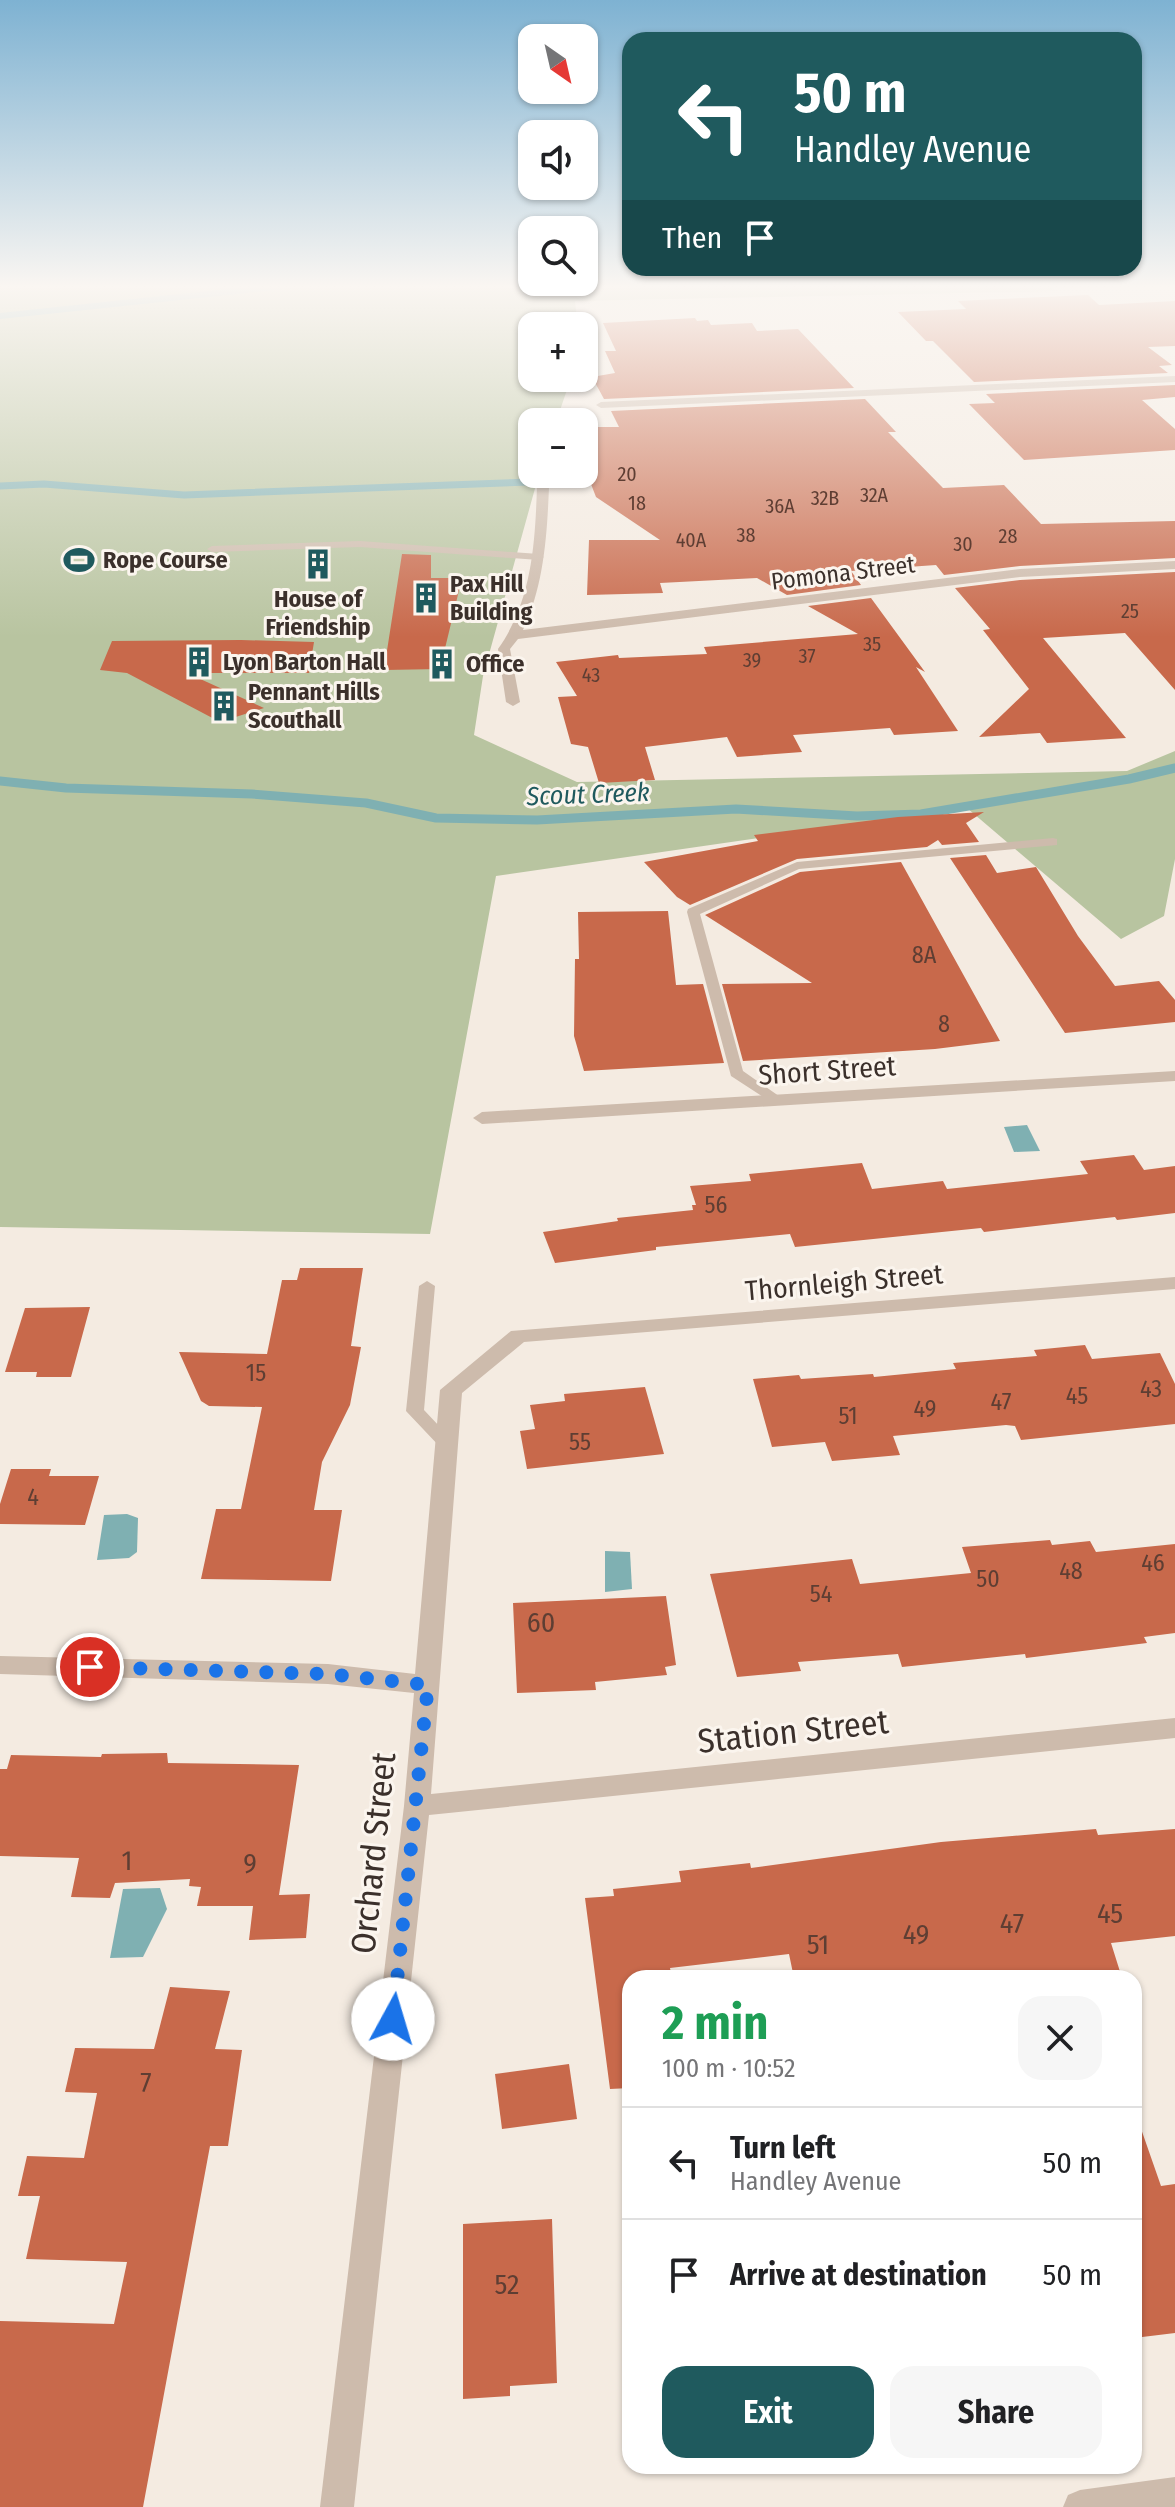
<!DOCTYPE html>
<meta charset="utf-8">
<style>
:root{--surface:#fff;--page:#f6f6f6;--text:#202124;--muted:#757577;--line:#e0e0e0;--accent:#1f5a5e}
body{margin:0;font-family:"Fira Sans Condensed",sans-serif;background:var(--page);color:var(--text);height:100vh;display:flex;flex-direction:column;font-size:30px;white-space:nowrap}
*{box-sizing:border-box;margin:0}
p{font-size:26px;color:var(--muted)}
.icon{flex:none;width:44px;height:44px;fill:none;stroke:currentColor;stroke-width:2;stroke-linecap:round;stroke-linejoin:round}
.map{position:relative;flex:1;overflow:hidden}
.side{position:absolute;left:622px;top:1970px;width:520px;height:504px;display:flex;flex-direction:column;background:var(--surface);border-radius:24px;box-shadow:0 2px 6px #0004}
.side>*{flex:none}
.hud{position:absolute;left:622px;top:32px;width:520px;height:244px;border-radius:24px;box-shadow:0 2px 6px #0004;background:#1f5a5e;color:#fff;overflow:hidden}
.needle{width:52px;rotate:146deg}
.tools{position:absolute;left:518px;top:24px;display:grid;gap:16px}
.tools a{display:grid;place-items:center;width:80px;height:80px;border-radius:16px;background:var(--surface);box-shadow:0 2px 6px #0004;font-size:40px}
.pin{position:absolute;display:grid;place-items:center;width:68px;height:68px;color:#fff;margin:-34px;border:4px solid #fff;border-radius:50%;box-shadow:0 2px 8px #0007}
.me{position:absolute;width:88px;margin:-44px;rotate:6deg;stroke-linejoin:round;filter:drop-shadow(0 0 6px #0008)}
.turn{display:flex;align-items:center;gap:28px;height:168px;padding:0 40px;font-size:36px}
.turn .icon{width:104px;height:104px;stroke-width:2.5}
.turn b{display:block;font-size:56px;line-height:68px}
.then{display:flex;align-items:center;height:76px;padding:0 40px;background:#0003;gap:16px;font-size:30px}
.round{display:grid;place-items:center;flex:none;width:84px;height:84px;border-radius:24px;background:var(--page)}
.summary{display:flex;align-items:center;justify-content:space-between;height:136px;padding:0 40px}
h1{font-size:48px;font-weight:700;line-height:60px;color:#1e9e55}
.cta{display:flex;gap:16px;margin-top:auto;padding:16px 40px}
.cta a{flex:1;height:92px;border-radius:24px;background:var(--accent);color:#fff;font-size:32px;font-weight:700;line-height:92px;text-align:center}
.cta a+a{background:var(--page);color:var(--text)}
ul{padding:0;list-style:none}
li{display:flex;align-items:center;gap:24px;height:112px;padding:0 40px;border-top:2px solid var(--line)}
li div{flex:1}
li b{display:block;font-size:30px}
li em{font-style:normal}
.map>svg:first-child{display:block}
.green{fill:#b8c4a0}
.water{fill:#7fb0b2}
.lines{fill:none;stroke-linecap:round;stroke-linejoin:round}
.stream-far2{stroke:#7fb0b2;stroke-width:6}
.stream-far1{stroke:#7fb0b2;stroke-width:7}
.stream{stroke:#7fb0b2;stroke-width:9}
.building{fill:#c8694b}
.lane{fill:#cdbbac;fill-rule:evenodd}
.street{fill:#cdbbac;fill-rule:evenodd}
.route{stroke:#1a73e8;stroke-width:14;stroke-dasharray:0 25.2}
.labels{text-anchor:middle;stroke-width:6;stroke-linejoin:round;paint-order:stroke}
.far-number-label{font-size:20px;fill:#5e3e33}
.far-poi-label{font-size:24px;font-weight:bold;fill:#3b302b;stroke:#fbf5ee;text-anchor:start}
.far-street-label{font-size:24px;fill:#3b302b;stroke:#fbf5ee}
.number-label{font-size:24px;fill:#5e3e33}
.far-water-label{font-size:26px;font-style:italic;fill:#1f5a5e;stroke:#fbf5ee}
.street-label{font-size:28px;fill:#3b302b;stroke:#fbf5ee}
.near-number-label{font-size:28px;fill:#5e3e33}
.near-street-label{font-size:34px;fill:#3b302b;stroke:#fbf5ee}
</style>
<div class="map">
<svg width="1175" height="2507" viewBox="0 0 1175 2507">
<rect width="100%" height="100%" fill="#f4ebe1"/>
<polygon class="green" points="0,286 1046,286 1059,291 575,301 578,326 532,326 532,378 571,378 556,422 532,422 532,474 539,474 483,676 474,735 577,782 1127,771 1175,751 1175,859 1164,916 1121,939 967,808 496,876 430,1234 0,1227"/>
<g class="water">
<polygon points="1027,1125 1040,1151 1014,1152 1004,1127"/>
<polygon points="127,1514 138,1518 137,1552 129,1558 97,1560 104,1515"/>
<polygon points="605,1551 630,1552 632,1589 605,1592"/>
<polygon points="160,1888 167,1909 143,1957 110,1958 123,1889"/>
</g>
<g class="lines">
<polyline class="stream-far2" points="0,316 284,286"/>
<polyline class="stream-far1" points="0,486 44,484 184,495 530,482"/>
<polyline class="stream" points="0,781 66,788 252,794 366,803 436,818 537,820 736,809 857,816 921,814 1129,779 1175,768"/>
</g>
<g class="building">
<polygon points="1088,295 1099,305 1175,301 1175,346 1148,347 1172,365 1159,366 1168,373 974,382 933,341 926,341 898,312 966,309 958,301"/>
<polygon points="695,318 697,321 708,320 711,325 752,323 757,331 798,329 854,388 604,399 592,377 615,373 605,351 616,351 603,323"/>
<polygon points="1175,385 1175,397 1142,400 1175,429 1175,450 1024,460 969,404 995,403 986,394"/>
<polygon points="865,399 896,432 888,432 943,488 1004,485 1041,524 1175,521 1175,558 1020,566 944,575 936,565 851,571 861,585 787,595 757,578 660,583 663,593 587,595 589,540 660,540 596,497 584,466 584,427 619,427 611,411"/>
<polygon points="402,554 431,555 431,578 462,578 440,669 384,670"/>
<polygon points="1175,572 1175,690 1125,633 1043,638 1126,738 1047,743 1040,733 979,737 1029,689 983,630 990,629 955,588 1020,580"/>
<polygon points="871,598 925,672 916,667 958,731 894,735 890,728 793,735 802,752 737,757 727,737 645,747 655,780 599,783 588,747 571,744 558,697 577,696 556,662 618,655 619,658 707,654 704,647 858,634 808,606"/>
<polygon points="241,640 314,642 309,673 187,673 264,708 220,722 127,673 100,670 112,641"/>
<polygon points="984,812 966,823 979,842 942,845 938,840 927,847 797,859 690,905 677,897 644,862 758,841 754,835 898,817"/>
<polygon points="986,855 997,873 1036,867 1078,936 1115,986 1159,981 1175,1000 1175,1022 1065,1033 950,858"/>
<polygon points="901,862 1000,1041 935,1049 743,1061 722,984 812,983 705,915 800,872"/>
<polygon points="668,911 676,985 703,984 724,1063 584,1071 574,1036 575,959 579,959 578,912"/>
<polygon points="1134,1155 1144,1170 1175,1166 1175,1213 1117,1220 1115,1217 984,1232 981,1228 795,1247 790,1234 656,1247 656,1250 555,1263 543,1232 618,1221 617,1218 693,1210 692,1205 696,1205 690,1186 751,1181 749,1174 862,1163 872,1189 943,1181 947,1189 1088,1174 1080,1161"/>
<polygon points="300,1268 363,1268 351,1346 361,1347 350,1405 322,1462 314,1510 342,1510 331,1581 201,1579 216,1509 241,1509 262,1407 209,1406 201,1401 179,1352 267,1354 282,1280 297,1280"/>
<polygon points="90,1307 71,1377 36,1377 37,1372 5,1372 25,1308"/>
<polygon points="1085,1345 1092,1359 1160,1353 1175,1384 1175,1424 1021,1440 1015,1426 1006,1425 893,1436 900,1455 832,1461 825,1442 772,1447 753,1379 799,1375 801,1379 873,1374 874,1377 956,1369 953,1363 1037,1356 1034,1350"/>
<polygon points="645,1387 664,1454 527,1469 520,1431 535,1429 530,1405 565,1401 564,1394"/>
<polygon points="11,1469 51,1469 49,1476 99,1476 85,1525 0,1524 0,1504"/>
<polygon points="1050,1540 1052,1545 1090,1541 1096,1552 1175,1544 1175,1633 1144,1637 1147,1643 1026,1658 1025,1654 902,1667 898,1654 798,1662 801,1671 737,1677 710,1574 852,1559 860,1584 971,1573 962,1547"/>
<polygon points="666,1596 676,1665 665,1667 667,1675 595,1682 596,1690 517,1693 513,1603"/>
<polygon points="167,1753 168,1763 299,1765 279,1895 310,1894 306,1938 249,1940 253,1906 197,1906 201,1887 189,1886 190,1879 115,1883 110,1898 71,1897 79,1858 0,1856 0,1769 7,1769 11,1755 101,1757 102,1754"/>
<polygon points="1096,1829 1098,1835 1175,1829 1175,1936 1111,1943 1122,1978 794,1978 789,1954 670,1968 672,1978 630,1978 630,2088 610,2089 585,1898 614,1896 613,1889 681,1882 679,1871 750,1863 751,1868 941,1842"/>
<polygon points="170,1987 230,1991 215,2049 242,2050 228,2146 210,2146 143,2507 0,2507 0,2321 114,2324 127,2262 26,2259 40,2196 18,2196 27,2156 84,2158 97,2093 65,2092 75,2048 154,2049"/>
<polygon points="569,2064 577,2119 502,2129 495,2074"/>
<polygon points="1139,2123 1161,2186 1175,2184 1175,2333 1134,2338 1134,2124"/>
<polygon points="552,2219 557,2383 510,2386 510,2396 463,2399 463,2224"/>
</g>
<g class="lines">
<g class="lane">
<polygon points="360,541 539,554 544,557 539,560 360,547 212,552 207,549 212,546"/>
<polygon points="1053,838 1057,839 1057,845 799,869 700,914 743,1071 786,1101 779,1105 774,1104 731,1076 687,912 688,909 797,862"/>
<polygon points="427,1281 435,1286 424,1410 456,1444 453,1448 441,1448 406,1411 419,1286"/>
</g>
<g class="street">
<polygon points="1175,376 1175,382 601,408 596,405 601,402"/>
<path d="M543,484L549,487C547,536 544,585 523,630L1020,569L1175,561V569L1020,577L518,639L510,649L520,702L513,706L506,702L498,649C532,601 535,544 537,487Z"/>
<polygon points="1175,1071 1175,1081 482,1124 473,1118 482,1112"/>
<polygon points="1175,1277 1175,1289 524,1342 462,1393 431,1794 1175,1718 1175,1738 429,1815 354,2507 320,2507 404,1806 414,1693 328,1684 0,1674 0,1656 328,1664 415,1674 440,1390 511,1331"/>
<polygon points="1175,2477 1175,2507 1063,2507 1068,2495 1080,2490"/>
</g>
</g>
<linearGradient id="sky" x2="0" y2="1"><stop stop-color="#7eb2d2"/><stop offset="0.45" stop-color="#faf6f2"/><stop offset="1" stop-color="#faf6f2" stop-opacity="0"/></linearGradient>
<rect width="1175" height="637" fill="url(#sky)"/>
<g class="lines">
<polyline class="route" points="90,1667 328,1674 428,1685 393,2019"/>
</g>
<defs>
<g id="stadium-bare" transform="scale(2.4)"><path d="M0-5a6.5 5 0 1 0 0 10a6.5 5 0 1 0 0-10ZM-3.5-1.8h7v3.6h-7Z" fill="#1f5a5e" stroke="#fbf5ee" stroke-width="2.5" paint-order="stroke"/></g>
<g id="building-bare" transform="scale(2.4)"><path d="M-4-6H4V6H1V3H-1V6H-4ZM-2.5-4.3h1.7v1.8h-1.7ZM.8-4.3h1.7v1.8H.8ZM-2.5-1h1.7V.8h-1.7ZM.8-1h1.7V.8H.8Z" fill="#1f5a5e" stroke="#fbf5ee" stroke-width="2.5" paint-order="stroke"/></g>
</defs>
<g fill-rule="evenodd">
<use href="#stadium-bare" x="79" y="560"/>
<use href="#building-bare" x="318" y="564"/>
<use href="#building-bare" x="426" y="598"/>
<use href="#building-bare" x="199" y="662"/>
<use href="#building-bare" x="442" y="664"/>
<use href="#building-bare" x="224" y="706"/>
</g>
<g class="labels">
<g class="far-number-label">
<text x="627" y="481">20</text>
<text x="874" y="502">32A</text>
<text x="825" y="505">32B</text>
<text x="637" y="510">18</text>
<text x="780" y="513">36A</text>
<text x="746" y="542">38</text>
<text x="1008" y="543">28</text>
<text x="691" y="547">40A</text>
<text x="963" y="551">30</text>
<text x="1130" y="618">25</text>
<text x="872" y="651">35</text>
<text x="807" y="663">37</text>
<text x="752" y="667">39</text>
<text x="591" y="682">43</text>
</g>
<g class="far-poi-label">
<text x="103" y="568">Rope Course</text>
<text x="450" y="592">Pax Hill<tspan x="450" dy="28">Building</tspan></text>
<text x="318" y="607" text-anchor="middle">House of<tspan x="318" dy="28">Friendship</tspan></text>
<text x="223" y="670">Lyon Barton Hall</text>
<text x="466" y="672">Office</text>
<text x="248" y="700">Pennant Hills<tspan x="248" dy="28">Scouthall</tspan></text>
</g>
<g class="far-street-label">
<text transform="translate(843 573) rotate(-7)" y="8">Pomona Street</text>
</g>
<g class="number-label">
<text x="924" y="963">8A</text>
<text x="944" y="1032">8</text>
<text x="716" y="1213">56</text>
<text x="256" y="1381">15</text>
<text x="1151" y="1397">43</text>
<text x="1077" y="1404">45</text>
<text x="1001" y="1410">47</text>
<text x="925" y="1417">49</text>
<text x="848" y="1424">51</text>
<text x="580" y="1450">55</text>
<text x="33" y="1505">4</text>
<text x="1153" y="1571">46</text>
<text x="1071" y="1579">48</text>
<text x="988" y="1587">50</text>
<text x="821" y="1602">54</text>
</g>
<g class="far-water-label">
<text transform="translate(588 794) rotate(-2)" y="9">Scout Creek</text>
</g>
<g class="street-label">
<text transform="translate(827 1070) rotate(-4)" y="10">Short Street</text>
<text transform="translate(844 1282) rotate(-5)" y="10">Thornleigh Street</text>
</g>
<g class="near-number-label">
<text x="541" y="1632">60</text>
<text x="127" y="1870">1</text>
<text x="250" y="1873">9</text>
<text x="1110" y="1923">45</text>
<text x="1012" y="1933">47</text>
<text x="916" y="1944">49</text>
<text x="818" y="1954">51</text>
<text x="146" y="2092">7</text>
<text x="507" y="2294">52</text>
</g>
<g class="near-street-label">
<text transform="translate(793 1731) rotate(-6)" y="12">Station Street</text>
<text transform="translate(373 1853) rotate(-84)" y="12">Orchard Street</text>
</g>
</g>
</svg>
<div class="tools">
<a><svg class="needle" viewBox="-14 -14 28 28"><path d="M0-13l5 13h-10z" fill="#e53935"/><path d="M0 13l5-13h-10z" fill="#757577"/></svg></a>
<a><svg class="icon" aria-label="sound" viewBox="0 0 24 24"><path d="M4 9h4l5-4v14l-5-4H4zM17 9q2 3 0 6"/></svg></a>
<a><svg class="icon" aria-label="search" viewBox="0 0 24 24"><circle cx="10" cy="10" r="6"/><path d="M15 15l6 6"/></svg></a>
<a>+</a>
<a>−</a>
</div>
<div class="pin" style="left:90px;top:1667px;background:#d93025"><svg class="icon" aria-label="arrive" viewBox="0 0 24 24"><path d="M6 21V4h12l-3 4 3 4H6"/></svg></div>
<svg class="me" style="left:393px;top:2019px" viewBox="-20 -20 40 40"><circle r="19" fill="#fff"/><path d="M0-13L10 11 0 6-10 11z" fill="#1a73e8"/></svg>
<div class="hud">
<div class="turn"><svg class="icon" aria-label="left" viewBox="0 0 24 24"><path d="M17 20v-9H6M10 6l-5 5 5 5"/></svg><div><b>50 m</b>Handley Avenue</div></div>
<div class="then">Then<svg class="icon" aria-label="arrive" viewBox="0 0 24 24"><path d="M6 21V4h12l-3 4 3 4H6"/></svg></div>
</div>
<section class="side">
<div class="summary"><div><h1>2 min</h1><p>100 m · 10:52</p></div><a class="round"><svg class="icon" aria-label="close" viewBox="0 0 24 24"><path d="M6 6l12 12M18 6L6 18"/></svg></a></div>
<ul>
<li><svg class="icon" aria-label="left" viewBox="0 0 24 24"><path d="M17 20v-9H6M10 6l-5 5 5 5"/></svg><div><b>Turn left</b><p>Handley Avenue</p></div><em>50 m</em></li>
<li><svg class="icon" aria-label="arrive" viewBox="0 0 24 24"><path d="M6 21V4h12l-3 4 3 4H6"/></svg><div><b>Arrive at destination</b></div><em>50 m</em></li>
</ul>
<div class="cta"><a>Exit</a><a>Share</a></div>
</section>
</div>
